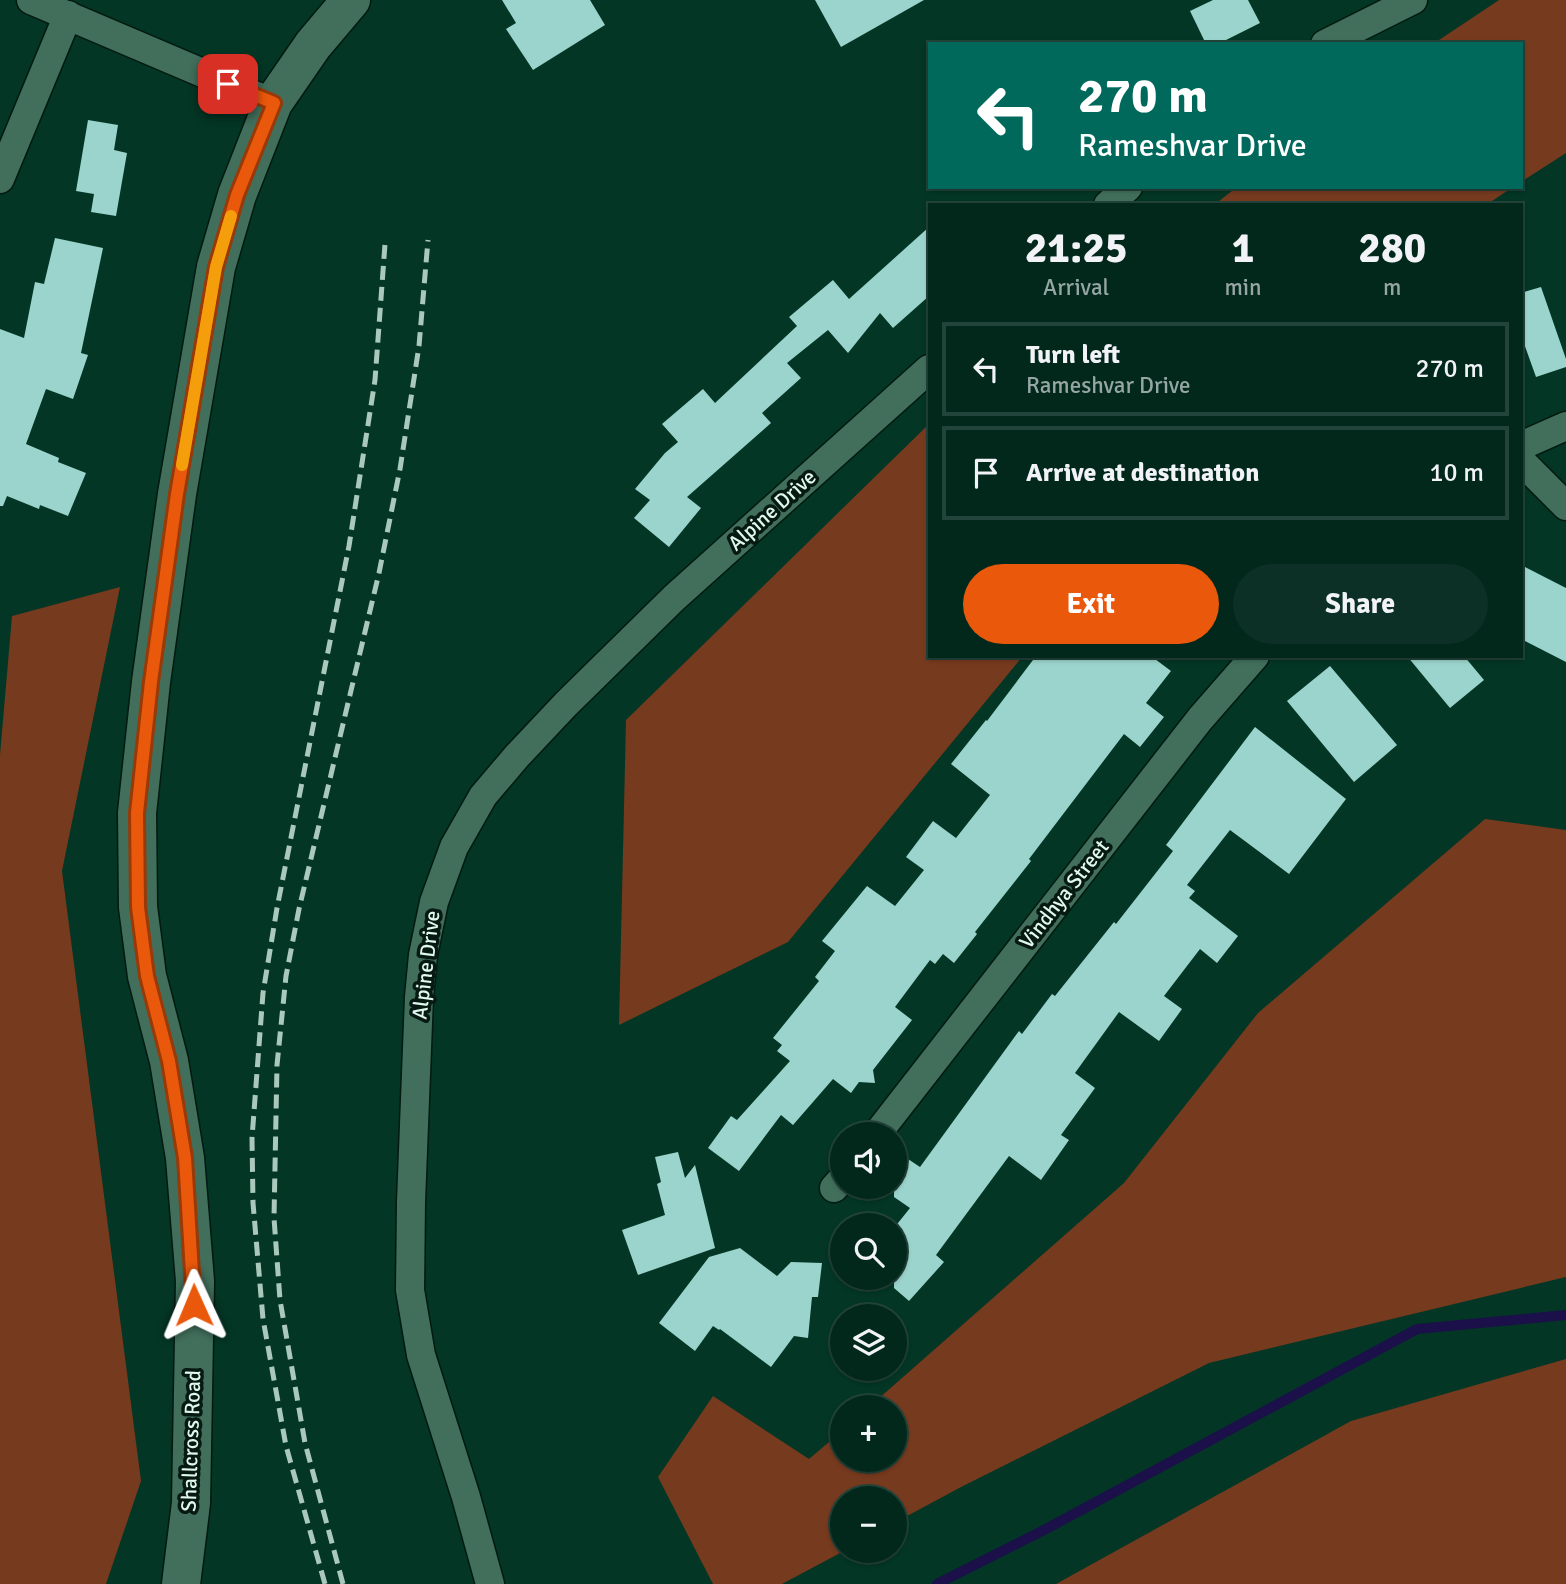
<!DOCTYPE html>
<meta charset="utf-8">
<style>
:root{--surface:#02281c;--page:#0c3025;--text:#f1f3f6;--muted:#96a6a3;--line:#23443b;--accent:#ea580c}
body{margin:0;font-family:Signika,sans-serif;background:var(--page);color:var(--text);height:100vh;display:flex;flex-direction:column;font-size:26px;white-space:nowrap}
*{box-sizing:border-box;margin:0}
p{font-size:23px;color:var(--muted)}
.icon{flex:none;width:38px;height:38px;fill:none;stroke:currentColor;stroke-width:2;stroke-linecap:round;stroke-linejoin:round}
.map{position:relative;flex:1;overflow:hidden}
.side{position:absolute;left:928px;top:203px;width:595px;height:455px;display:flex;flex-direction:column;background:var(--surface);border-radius:0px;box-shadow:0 2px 5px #0004,0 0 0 2px var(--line)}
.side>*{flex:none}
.top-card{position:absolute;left:928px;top:42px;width:595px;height:147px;border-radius:0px;box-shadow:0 2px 5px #0004,0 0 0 2px var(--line);background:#00695c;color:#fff;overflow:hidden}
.buttons{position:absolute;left:830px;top:1122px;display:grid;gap:14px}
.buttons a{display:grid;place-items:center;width:77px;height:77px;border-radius:50%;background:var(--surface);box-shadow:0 2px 5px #0004,0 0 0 2px var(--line);font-size:35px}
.pin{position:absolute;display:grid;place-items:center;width:60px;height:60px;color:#fff;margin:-30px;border-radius:14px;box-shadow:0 4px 10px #0006}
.me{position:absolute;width:77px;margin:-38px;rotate:359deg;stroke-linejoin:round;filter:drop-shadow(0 0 5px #0008)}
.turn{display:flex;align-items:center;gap:24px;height:147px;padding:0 35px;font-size:32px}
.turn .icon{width:91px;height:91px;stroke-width:2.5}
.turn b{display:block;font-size:49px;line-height:60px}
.eta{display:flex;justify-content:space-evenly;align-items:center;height:119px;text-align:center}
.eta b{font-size:42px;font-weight:800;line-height:49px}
.primary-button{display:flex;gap:14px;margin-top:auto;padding:14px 35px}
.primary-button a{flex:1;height:80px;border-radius:42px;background:var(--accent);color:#fff;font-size:28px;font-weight:800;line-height:80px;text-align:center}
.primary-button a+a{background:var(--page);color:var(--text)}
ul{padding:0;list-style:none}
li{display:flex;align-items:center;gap:21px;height:94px;margin:0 14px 10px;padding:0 21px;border:4px solid var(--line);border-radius:0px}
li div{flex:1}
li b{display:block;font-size:26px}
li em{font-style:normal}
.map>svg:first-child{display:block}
.green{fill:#763a1e}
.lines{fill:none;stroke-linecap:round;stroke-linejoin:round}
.stream{stroke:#1b104a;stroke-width:10}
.building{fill:#9bd4cc}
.street-casing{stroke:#031a11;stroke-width:31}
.secondary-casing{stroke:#031a11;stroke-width:41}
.street{stroke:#416f5b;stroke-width:28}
.secondary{stroke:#416f5b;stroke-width:38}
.rail{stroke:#aac9bc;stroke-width:5;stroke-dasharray:14 7;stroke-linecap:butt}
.route-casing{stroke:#983908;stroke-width:18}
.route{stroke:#ea580c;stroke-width:12}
.slow{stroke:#f59e0b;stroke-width:12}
.labels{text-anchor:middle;stroke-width:7;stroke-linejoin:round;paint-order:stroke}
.street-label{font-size:21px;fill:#e1f9ed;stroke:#061912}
</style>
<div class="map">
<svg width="1566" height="1584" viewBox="0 0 1566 1584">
<rect width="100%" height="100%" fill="#033625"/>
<g class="green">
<polygon points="1499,0 1566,0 1566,153 1521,182 1521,44 1433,44"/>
<polygon points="1237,187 1513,187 1486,205 1214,205"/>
<polygon points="929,424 929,656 1023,656 788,942 619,1025 626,720"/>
<polygon points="120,587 62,871 141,1481 106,1584 0,1584 0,755 12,616"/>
<polygon points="1485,819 1566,830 1566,1277 1209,1363 963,1486 894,1523 894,1498 842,1498 842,1550 844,1551 782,1584 713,1584 658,1477 713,1396 809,1459 842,1431 842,1460 894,1460 894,1407 869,1407 1124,1183 1258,1013"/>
<polygon points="1566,1359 1566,1584 1056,1584 1351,1421"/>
</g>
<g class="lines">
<polyline class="stream" points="937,1584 1046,1529 1417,1329 1566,1315"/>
</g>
<g class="building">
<polygon points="502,0 590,0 605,25 533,70 506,29 516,23"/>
<polygon points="815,0 924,0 841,47"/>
<polygon points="1213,0 1248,0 1260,23 1218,44 1206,44 1190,11"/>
<polygon points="88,120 118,125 114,150 127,153 116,216 91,212 94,194 76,191"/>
<polygon points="929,227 929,296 893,328 880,313 848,353 828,330 787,363 801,378 762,413 771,423 687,497 701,508 669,547 634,518 650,500 635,489 665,453 678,442 662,424 703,389 715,403 797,326 789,317 833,280 849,299"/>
<polygon points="55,238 103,248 81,353 88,355 73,399 46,389 26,444 59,458 58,462 86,473 68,516 40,505 39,509 7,496 3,506 0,506 0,329 24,338 35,282 44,284"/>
<polygon points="1541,287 1566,359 1566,367 1536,377 1521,335 1521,293"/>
<polygon points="1521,565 1566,588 1566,662 1521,639"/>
<polygon points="1036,656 1151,656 1171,671 1146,703 1164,717 1140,747 1124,734 1029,859 1031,861 975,932 977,934 954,963 943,954 935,964 930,960 895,1007 912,1020 873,1070 875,1083 859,1082 851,1093 833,1079 793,1125 781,1115 739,1171 708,1148 731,1116 737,1120 790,1061 777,1051 782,1045 773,1038 819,981 815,977 835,951 822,941 867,886 895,906 924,870 906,857 933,821 956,838 990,795 951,764 986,720 987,721"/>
<polygon points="1407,656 1464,656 1484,680 1450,708"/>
<polygon points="1330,666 1397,745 1354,782 1287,701"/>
<polygon points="1255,727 1346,799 1289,874 1230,830 1187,885 1195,891 1189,898 1238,936 1217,963 1200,949 1164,996 1182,1009 1159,1041 1119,1012 1075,1073 1095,1088 1061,1135 1069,1140 1041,1180 1009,1156 936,1255 944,1262 909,1301 894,1288 894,1228 910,1208 894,1197 894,1178 908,1159 920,1167 1019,1031 1022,1034 1052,994 1055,996 1114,922 1116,924 1173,851 1166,845"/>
<polygon points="678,1152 685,1178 695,1165 715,1248 638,1275 622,1230 665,1215 657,1184 661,1182 655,1157"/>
<polygon points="740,1248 777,1276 791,1262 822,1263 818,1297 812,1297 808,1338 794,1336 771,1367 720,1329 719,1330 713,1326 695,1351 659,1323 709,1257"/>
</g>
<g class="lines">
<g class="street-casing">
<g id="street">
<polyline points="31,0 273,103"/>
<polyline points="1325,44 1413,0"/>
<polyline points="0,179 68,15"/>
<polyline points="1108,205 1128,187"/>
<polyline points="1521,446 1566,426"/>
<polyline points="1521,461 1566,506"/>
<polyline points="877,1134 1200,719 1255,656"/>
<polyline points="834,1188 842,1179"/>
<polyline points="490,1584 466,1497 421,1355 410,1290 411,1202 419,997 423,955 434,902 454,847 483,796 517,756 566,704 674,598 929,369"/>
</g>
</g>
<g class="secondary-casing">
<polyline id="secondary" points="181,1584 191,1503 195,1281 185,1158 169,1061 147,976 138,907 137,813 151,682 177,494 216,267 237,195 273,103 313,45 351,0"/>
</g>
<use href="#street" class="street"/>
<use href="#secondary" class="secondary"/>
<g class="rail">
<polyline points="325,1584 286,1446 263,1319 253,1203 252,1138 263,993 277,908 349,546 375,380 385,244"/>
<polyline points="343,1584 305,1443 280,1300 274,1218 277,1065 286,976 299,909 379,573 400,469 419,346 428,240"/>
</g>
</g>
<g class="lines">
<g class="route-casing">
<polyline id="route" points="194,1305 185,1158 169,1061 147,976 138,907 137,813 151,682 177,494 216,267 237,195 274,103 228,84"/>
</g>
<use href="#route" class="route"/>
<polyline class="slow" points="182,465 216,267 231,216"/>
</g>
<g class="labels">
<g class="street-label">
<text transform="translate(772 510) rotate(-42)" y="7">Alpine Drive</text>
<text transform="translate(1064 894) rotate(-52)" y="7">Vindhya Street</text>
<text transform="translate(426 965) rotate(-83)" y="7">Alpine Drive</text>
<text transform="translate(191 1441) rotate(-88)" y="7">Shallcross Road</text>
</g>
</g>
</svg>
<div class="buttons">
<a><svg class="icon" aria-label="sound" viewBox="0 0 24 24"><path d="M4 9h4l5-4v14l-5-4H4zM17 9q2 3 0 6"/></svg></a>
<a><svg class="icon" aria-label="search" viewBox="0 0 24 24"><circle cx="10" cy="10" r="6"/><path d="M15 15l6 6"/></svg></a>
<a><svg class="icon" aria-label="layers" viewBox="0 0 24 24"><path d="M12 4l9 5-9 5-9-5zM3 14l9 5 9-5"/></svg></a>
<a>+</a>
<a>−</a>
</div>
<div class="pin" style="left:228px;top:84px;background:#d93025"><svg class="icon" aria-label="arrive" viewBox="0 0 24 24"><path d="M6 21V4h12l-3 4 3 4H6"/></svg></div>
<svg class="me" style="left:194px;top:1305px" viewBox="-20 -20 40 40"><path d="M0-17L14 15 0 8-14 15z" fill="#ea580c" stroke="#fff" stroke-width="4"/></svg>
<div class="top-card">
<div class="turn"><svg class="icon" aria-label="left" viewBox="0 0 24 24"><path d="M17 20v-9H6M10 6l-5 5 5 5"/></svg><div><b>270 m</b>Rameshvar Drive</div></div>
</div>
<section class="side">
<div class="eta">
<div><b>21:25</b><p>Arrival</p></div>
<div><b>1</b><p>min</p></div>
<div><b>280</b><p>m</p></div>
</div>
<ul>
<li><svg class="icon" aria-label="left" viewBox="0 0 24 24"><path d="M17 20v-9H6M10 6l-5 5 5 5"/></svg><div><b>Turn left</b><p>Rameshvar Drive</p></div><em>270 m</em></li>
<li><svg class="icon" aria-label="arrive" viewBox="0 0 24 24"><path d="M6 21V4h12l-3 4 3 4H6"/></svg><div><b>Arrive at destination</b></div><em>10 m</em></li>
</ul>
<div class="primary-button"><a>Exit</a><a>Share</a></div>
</section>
</div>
